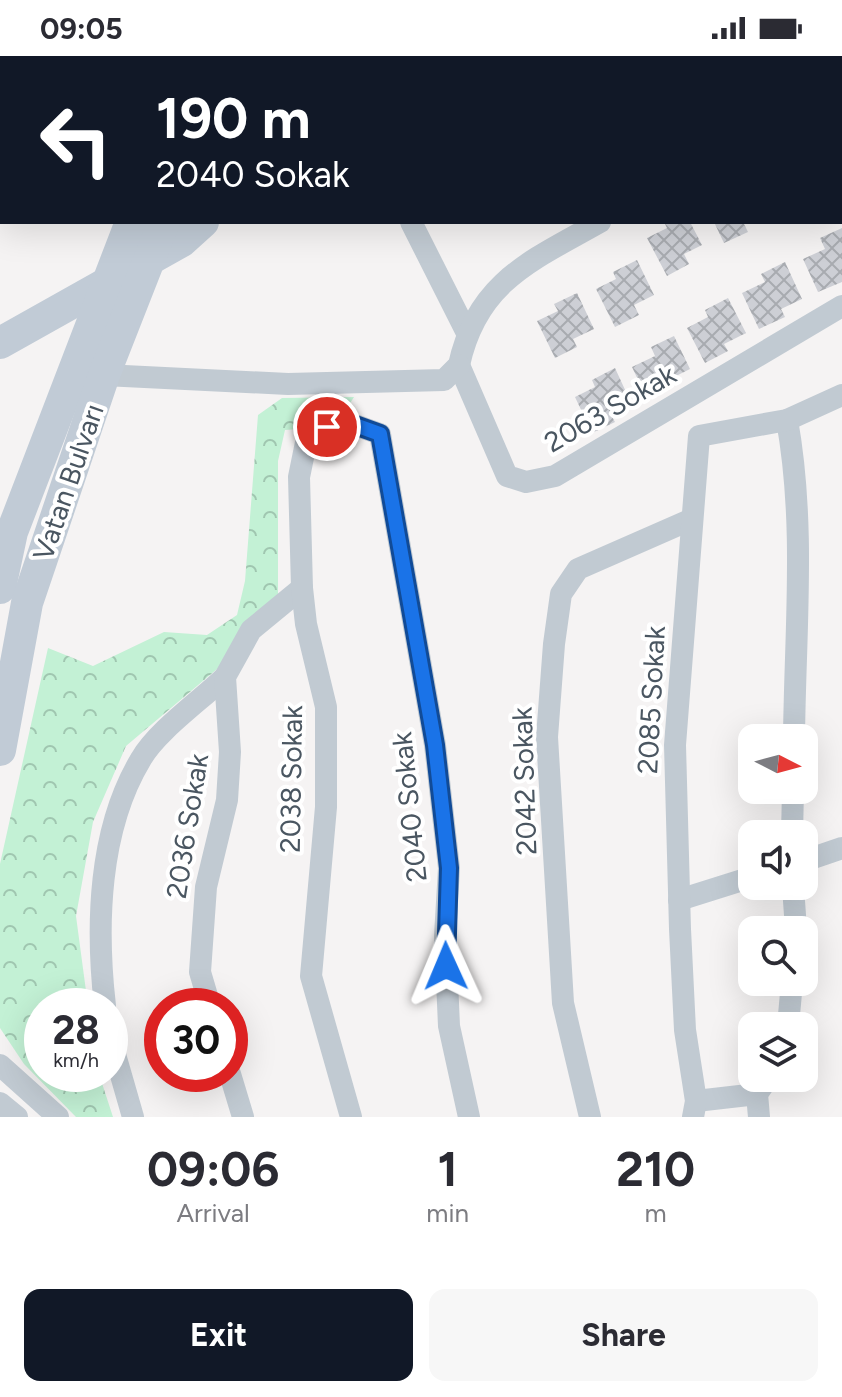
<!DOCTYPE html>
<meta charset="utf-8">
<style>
:root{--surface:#fff;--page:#f7f7f7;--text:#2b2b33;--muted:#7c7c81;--accent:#111827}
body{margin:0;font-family:Figtree,sans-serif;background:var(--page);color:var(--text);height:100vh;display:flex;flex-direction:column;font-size:30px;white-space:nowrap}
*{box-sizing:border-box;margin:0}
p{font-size:26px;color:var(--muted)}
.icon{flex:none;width:44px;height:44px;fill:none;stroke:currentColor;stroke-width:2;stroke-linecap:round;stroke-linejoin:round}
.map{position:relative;height:1061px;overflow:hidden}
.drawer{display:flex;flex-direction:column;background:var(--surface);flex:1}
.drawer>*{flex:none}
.banner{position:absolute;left:0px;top:0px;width:842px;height:168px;box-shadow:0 8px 32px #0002;background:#111827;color:#fff;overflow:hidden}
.needle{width:52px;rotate:96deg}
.tools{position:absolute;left:738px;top:668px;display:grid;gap:16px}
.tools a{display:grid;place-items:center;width:80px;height:80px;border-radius:16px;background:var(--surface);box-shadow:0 8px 32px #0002;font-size:40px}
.speed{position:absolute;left:24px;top:932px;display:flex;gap:16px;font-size:40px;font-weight:700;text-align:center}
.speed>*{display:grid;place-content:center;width:104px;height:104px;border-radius:50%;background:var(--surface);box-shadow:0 8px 32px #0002;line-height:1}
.speed small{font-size:20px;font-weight:400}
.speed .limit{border:12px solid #d22;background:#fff;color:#111}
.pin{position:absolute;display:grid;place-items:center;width:68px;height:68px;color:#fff;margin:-34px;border:4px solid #fff;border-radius:50%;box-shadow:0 2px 8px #0007}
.me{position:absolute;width:88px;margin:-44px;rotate:359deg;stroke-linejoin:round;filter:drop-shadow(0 0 6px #0008)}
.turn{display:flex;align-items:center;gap:28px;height:168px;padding:0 24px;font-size:36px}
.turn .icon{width:104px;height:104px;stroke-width:2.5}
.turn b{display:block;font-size:56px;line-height:68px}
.eta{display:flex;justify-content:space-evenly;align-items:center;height:136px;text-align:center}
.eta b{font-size:48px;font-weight:700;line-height:56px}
.primary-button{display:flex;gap:16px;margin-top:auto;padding:16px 24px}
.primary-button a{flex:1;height:92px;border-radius:16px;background:var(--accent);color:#fff;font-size:32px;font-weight:700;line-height:92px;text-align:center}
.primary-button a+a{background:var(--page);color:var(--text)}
.status{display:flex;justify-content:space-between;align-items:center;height:56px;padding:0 40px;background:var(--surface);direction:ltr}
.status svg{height:22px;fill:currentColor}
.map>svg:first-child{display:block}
.forest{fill:url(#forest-crowns)}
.building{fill:url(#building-cross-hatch)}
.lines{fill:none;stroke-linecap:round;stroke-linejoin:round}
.street{stroke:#c1cad2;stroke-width:22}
.secondary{stroke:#c1cbd6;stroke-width:32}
.route-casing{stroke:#114b97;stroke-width:20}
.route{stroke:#1a73e8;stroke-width:14}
.labels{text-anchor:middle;stroke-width:8;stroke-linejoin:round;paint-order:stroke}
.street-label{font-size:28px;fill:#4a5661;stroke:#fff}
</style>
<div class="status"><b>09:05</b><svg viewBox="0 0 49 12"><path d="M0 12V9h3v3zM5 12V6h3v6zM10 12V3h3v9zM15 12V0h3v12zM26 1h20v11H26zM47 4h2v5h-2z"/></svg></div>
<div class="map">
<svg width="842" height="1061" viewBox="0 0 842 1061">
<defs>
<pattern id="forest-crowns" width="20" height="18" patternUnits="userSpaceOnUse" patternTransform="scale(2)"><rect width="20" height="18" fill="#c3f1d5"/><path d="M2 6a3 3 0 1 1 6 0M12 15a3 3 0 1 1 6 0" fill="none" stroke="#a0c6b0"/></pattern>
<pattern id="building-cross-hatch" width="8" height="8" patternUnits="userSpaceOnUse" patternTransform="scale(2)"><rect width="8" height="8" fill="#cdcfd5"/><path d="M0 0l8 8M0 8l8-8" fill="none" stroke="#a8abb0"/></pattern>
</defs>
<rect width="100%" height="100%" fill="#f5f3f3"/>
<polygon class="forest" points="354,341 347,352 345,370 285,374 278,405 278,541 223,608 126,690 93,766 76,860 88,950 42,950 42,1018 99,1018 113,1061 76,1061 24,1008 0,972 0,808 48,592 93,610 164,576 207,579 237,559 245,525 258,359 282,342"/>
<g class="building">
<polygon points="664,166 690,166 702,189 684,198 689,208 667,220 647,182 667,172"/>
<polygon points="714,166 743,166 748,176 724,187"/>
<polygon points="842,172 842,226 818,236 803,203 825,193 820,182"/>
<polygon points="637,204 654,239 634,249 639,259 615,271 596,233 616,223 613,216"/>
<polygon points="785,206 802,243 781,253 785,261 759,273 742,237 765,226 761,218"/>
<polygon points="577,237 594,273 573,283 577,291 555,302 537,265 558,255 554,248"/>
<polygon points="728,242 746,277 724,288 728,295 705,307 687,272 708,261 705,254"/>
<polygon points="674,280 690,313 668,324 671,331 647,343 632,311 655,300 651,291"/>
<polygon points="615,312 632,349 611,359 615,366 592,377 575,341 595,331 592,324"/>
</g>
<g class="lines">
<g class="street">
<polyline points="258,0 262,2"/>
<polyline points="0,1 4,2"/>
<polyline points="26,2 28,0"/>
<polyline points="677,2 681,0"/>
<polyline points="840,30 842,29"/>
<polyline points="0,121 2,122"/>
<polyline points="411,166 466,275"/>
<polyline points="459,309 507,420 526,426 555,420 842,250"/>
<path d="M459,309C477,225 533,204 600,166"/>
<polyline points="104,319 288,328 444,324 459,309"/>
<path d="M787,364C806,469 795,576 794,682"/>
<polyline points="792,778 793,734"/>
<polyline points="804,805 842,792"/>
<polyline points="793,830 796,874"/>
<polyline points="679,844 752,821"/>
<path d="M105,950C96,871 98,774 141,703C157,675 201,644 225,621"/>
<polyline points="210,950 200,916 206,831 227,744 230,696 225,621 251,574 302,532"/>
<polyline points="788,970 792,926"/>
<polyline points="110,981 133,1061"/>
<polyline points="0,1009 58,1061"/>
<polyline points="230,1018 243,1061"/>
<polyline points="696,1045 757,1038"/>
<polyline points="0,1047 17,1061"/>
<polyline points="351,1061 311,920 326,751 326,651 306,568 302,532 299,421 309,372 355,369 380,378 435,689 449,812 445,880 449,970 469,1061"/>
<polyline points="590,1061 563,947 547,681 554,588 561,538 578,513 692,463"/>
<polyline points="693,1061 696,1045 685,974 680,873 675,689 699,380 787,364 842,339"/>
<polyline points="759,1061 757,1038 768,1022"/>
</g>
<g class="secondary">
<polyline points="190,2 191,0"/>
<polyline points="224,2 225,0"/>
<polyline points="393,2 396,0"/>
<polyline points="0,287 182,185 203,166"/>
<polyline points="0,532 12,476 131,166"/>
<polyline points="0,694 27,547 104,319 164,166"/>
</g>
</g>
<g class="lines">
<g class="route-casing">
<polyline id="route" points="327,371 355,369 380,378 435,689 449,812 446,910"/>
</g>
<use href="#route" class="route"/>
</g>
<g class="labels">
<g class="street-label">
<text transform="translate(610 352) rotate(-30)" y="10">2063 Sokak</text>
<text transform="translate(68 426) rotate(-71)" y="10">Vatan Bulvarı</text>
<text transform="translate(651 644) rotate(-87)" y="10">2085 Sokak</text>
<text transform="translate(291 723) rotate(-89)" y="10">2038 Sokak</text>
<text transform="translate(524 725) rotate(-92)" y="10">2042 Sokak</text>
<text transform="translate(409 751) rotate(-96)" y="10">2040 Sokak</text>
<text transform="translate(187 770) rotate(-81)" y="10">2036 Sokak</text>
</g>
</g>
</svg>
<div class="tools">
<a><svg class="needle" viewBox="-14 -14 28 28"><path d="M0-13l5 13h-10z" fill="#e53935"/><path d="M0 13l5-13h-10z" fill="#7c7c81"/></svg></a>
<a><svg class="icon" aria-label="sound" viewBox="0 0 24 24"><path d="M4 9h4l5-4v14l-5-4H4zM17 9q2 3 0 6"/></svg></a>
<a><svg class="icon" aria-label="search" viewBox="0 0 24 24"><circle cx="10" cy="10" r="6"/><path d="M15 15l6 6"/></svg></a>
<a><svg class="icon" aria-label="layers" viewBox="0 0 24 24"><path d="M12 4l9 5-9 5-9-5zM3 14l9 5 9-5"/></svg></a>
</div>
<div class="speed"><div>28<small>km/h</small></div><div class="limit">30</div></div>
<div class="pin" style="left:327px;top:371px;background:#d93025"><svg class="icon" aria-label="arrive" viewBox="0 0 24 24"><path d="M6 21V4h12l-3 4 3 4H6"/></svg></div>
<svg class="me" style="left:446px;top:910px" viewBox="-20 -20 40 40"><path d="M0-17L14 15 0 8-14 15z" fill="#1a73e8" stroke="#fff" stroke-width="4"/></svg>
<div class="banner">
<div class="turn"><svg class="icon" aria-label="left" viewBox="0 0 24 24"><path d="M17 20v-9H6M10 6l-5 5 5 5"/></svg><div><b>190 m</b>2040 Sokak</div></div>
</div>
</div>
<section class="drawer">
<div class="eta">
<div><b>09:06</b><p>Arrival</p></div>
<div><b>1</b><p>min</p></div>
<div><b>210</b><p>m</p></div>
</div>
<div class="primary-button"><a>Exit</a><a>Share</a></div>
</section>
